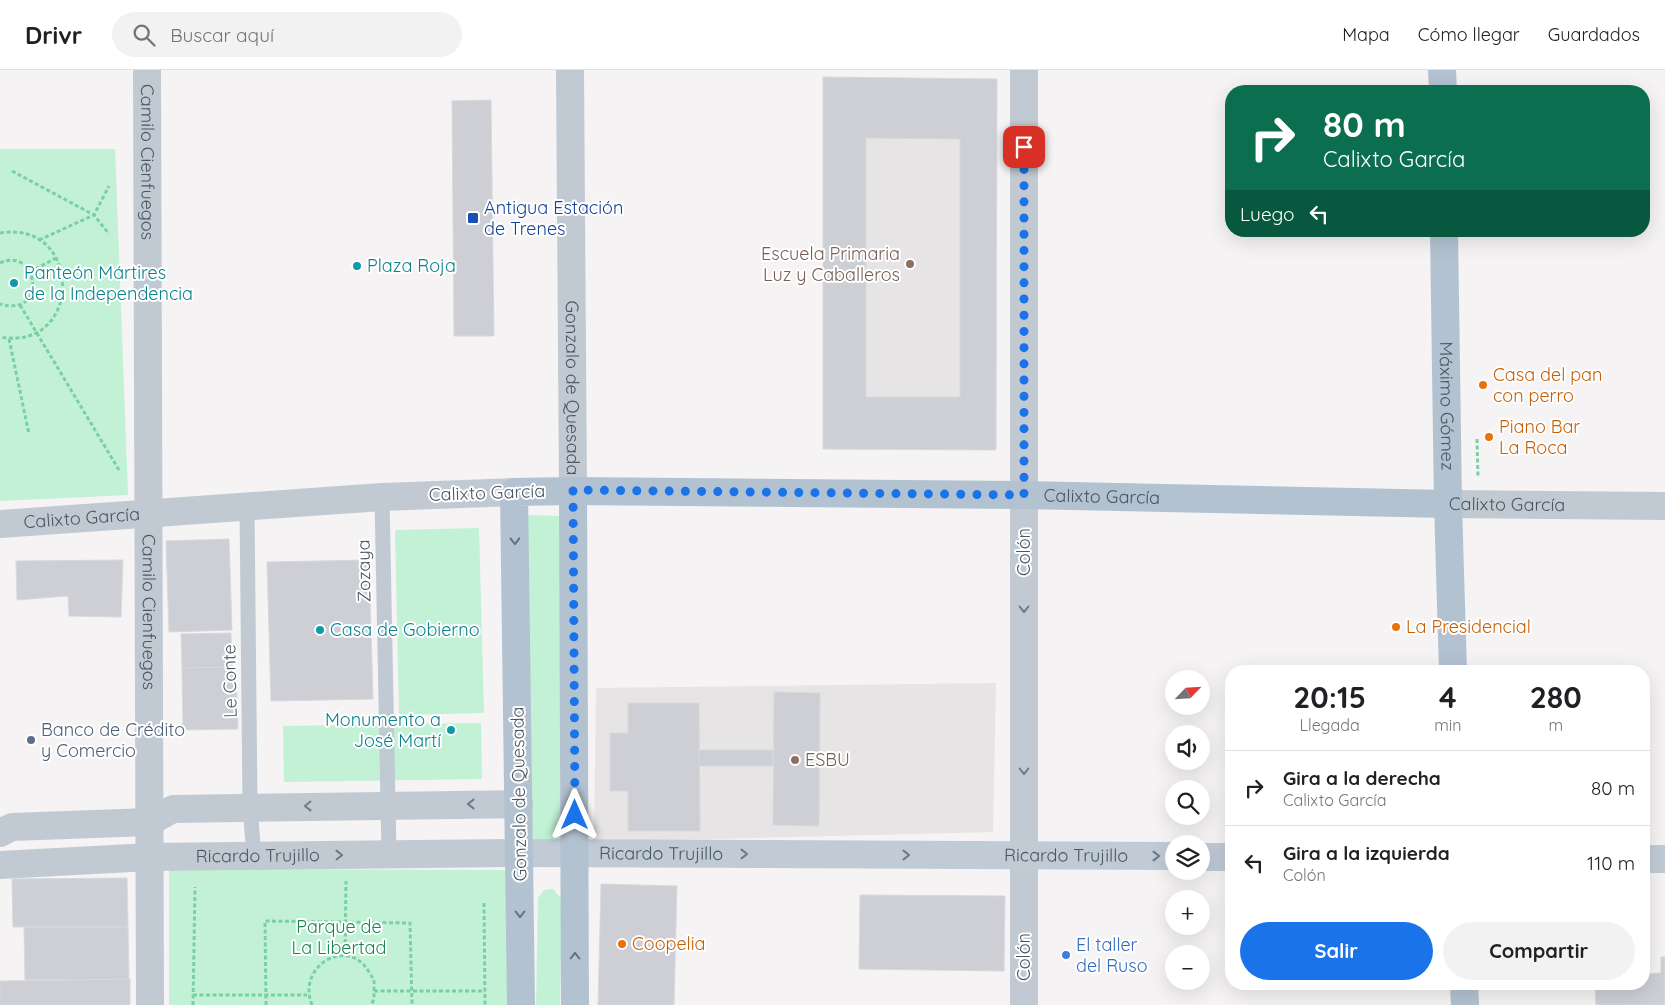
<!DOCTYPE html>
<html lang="es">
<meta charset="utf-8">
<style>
:root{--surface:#fff;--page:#f2f2f2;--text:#202124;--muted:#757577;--line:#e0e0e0;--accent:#1a73e8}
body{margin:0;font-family:Quicksand,sans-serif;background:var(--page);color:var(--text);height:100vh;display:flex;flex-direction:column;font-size:19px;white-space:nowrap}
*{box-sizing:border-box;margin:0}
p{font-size:16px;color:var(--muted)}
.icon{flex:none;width:28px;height:28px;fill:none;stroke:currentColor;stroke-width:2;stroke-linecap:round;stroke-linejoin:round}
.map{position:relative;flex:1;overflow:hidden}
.side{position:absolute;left:1225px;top:595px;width:425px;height:325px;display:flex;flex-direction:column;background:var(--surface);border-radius:20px;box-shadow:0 5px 20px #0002}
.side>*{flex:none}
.guide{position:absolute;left:1225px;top:15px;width:425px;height:152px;border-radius:20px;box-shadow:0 5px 20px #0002;background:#0b6e4f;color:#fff;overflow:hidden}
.needle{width:32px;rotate:65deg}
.fabs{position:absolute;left:1165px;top:600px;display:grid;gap:10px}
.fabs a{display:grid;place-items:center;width:45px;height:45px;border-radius:50%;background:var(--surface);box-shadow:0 5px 20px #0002;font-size:25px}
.pin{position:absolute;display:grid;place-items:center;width:42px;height:42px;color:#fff;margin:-21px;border-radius:10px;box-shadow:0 2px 8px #0006}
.me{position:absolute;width:55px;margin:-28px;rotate:0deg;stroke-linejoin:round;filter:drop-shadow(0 0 4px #0008)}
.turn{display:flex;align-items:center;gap:18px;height:105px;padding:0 15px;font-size:22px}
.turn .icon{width:65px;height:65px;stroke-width:2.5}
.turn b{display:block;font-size:35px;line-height:42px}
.then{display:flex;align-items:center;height:48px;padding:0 15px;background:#0003;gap:10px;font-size:19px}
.eta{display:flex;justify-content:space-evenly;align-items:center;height:85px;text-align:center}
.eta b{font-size:30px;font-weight:700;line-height:35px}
.primary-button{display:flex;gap:10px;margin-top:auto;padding:10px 15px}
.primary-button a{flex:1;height:58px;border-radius:30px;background:var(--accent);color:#fff;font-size:20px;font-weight:700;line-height:58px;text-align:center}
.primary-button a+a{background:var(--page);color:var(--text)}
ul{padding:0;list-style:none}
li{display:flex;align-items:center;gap:15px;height:75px;padding:0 15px;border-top:1px solid var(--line)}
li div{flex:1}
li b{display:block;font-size:19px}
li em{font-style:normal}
header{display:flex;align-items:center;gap:30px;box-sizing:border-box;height:70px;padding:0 25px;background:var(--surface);border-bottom:1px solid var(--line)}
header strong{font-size:24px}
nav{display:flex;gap:28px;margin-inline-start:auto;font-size:18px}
.search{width:350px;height:45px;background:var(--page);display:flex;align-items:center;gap:12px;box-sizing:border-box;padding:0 18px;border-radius:28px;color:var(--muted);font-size:19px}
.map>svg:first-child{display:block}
.education{fill:#e6e4e5}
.green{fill:#c3f1d5}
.building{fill:#cdcfd5;stroke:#d7d9de;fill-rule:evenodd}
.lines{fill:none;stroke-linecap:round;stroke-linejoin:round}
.path{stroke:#7ad0a6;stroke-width:3;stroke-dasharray:4 2.5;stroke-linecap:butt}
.service{stroke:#c1cad2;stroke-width:15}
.minor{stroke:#c1cad2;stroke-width:28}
.secondary{stroke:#c1cbd6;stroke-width:28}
.primary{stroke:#b3c2d1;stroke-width:28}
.oneway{stroke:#64717d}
.oneway2{stroke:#6e7983}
.oneway3{stroke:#6e7984}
.route{stroke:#1a73e8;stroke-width:9;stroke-dasharray:0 16.2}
.transit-dot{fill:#1a4fb4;stroke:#fff;stroke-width:2}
.education-dot{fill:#8d6e63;stroke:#fff;stroke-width:2}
.culture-dot{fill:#0f9aa8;stroke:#fff;stroke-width:2}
.food-dot{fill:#e8710a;stroke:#fff;stroke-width:2}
.service-dot{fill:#5c6f8a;stroke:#fff;stroke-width:2}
.shop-dot{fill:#3f7fe0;stroke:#fff;stroke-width:2}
.labels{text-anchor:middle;stroke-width:4;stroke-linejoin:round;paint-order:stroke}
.street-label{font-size:18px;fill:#4a5661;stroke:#fff}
.transit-label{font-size:18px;fill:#164399;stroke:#fff;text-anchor:start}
.education-label{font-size:18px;fill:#785e54;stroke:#fff;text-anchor:end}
.culture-label{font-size:18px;fill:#0d838f;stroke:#fff;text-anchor:start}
.food-label{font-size:18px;fill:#c56008;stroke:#fff;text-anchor:start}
.service-label{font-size:18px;fill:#4e5e75;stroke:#fff;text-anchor:start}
.park-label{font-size:18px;fill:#17864f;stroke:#fff}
.shop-label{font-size:18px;fill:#366cbe;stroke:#fff;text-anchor:start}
</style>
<header>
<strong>Drivr</strong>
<div class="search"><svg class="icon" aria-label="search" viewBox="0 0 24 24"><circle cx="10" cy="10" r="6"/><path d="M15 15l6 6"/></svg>Buscar aquí</div>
<nav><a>Mapa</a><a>Cómo llegar</a><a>Guardados</a></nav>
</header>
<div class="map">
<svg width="1665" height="935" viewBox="0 0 1665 935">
<rect width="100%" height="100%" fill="#f5f3f3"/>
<g class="education">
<polygon points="823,7 997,9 996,380 823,379"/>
<polygon points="996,613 993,762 594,772 596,618"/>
</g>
<g class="green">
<polygon points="0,79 115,79 128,425 0,431"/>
<polygon points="527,445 560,446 560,770 531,769"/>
<polygon points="479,458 484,643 399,645 395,460"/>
<polygon points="481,653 482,709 284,712 283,656"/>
<polygon points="169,799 510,800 510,935 169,935"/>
<polygon points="553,819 562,830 560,935 536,935 538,828 544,820"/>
</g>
<g class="building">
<path d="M823,7L997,9L996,380L823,379ZM866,68L960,69V327H866Z"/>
<polygon points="491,30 494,266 454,266 452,31"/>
<polygon points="229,469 232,560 169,562 166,471"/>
<polygon points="123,490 121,547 69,546 68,526 17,530 16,491"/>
<polygon points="369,490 373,629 271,631 267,492"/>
<polygon points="231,563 232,597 182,598 181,564"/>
<polygon points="236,597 238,659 183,660 182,598"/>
<polygon points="774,622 820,623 819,756 773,755"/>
<polygon points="628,633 699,633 700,761 628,761 628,721 610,721 610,663 628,663"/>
<rect x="699" y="680" width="74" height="16"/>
<polygon points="127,808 128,857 13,857 12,809"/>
<polygon points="601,814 677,816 674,935 598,935"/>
<polygon points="860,825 1005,826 1004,901 859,899"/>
<polygon points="24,857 128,857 129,910 25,910"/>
<polygon points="1661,887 1665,887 1665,935 1596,935 1595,914 1644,914 1644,904 1661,903"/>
<polygon points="130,909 130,935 0,935 0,911"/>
</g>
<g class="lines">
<g class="path">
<polyline points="12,101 94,145 109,164"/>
<path d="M0,163C83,149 84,282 0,267"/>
<polyline points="39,170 94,145 109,116"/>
<path d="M0,193C38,175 49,248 0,234"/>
<polyline points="30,202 56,188"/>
<polyline points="20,235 119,400"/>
<polyline points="9,269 29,364"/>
<polyline points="1477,369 1478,408"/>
<polyline points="484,833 485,935"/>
<polyline points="345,886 346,811"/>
<polyline points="374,921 485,921"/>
<polyline points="193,925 307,925"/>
<polyline points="193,935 195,817"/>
<polyline points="266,935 265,851 410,853 412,935"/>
<path d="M312,935C296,895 349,866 369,902C372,907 375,910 374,916C374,923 375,929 371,935"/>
</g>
<g class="service">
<polyline points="382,427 389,784"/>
<polyline points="247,436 250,737 254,786"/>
</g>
<g class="minor">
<path id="s1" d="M147,0L150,935"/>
<path id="s2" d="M570,0L573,421"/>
<polyline points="1024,0 1024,935"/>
<path id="s3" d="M1448,434L1665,436"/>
<path id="s4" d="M0,454L382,427L514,422"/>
<polyline points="0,763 12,757 149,752 173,739 519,734"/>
<path id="s5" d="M0,795L150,787L520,783"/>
</g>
<g class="secondary">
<path id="s6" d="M520,783L1174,786"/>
<polyline points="1201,787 1231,787"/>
<polyline points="1644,789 1665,789"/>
</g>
<g class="primary">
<polyline points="1442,0 1443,21"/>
<path id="s7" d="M1444,161L1448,434L1453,601"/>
<polyline points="573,421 575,935"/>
<polyline points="1464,914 1465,935"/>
<path id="s8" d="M521,935L514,422L573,421L1024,425L1448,434"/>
</g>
</g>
<defs><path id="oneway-chevron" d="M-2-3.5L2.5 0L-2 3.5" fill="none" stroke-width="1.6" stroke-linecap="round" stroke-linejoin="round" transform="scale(1.25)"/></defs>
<g class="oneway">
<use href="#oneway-chevron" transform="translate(515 471) rotate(89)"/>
<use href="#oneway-chevron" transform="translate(520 844) rotate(90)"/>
<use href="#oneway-chevron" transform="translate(575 886) rotate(-90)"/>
</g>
<g class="oneway2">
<use href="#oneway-chevron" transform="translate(1024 539) rotate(90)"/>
<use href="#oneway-chevron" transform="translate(1024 701) rotate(90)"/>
<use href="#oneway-chevron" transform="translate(471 734) rotate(180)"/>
<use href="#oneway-chevron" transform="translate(308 736) rotate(179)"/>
<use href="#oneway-chevron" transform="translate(339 785) rotate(-1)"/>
</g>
<g class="oneway3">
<use href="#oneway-chevron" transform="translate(744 784)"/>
<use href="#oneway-chevron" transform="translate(906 785)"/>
<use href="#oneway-chevron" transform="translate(1156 786)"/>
</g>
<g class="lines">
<polyline class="route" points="575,745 573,420 1024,425 1024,77"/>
</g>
<rect class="transit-dot" x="467" y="142" width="12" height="12" rx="2.5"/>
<g class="education-dot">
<circle cx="910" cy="194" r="5"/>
<circle cx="795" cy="690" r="5"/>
</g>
<g class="culture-dot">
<circle cx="357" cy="196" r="5"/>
<circle cx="14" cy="213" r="5"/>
<circle cx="320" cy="560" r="5"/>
<circle cx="451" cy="660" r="5"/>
</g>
<g class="food-dot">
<circle cx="1483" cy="315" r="5"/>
<circle cx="1489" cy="367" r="5"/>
<circle cx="1396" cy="557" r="5"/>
<circle cx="622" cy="874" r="5"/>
</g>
<circle class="service-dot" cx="31" cy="670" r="5"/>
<circle class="shop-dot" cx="1066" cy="885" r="5"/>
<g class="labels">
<g class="street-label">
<text dy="6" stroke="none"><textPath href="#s1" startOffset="92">Camilo Cienfuegos</textPath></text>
<text dy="6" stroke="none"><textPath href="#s2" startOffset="318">Gonzalo de Quesada</textPath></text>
<text dy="6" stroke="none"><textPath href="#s7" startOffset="175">Máximo Gómez</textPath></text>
<text transform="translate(487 423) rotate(-2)" y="6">Calixto García</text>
<text dy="6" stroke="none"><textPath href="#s8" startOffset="1101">Calixto García</textPath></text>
<text dy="6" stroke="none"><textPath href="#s3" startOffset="59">Calixto García</textPath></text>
<text dy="6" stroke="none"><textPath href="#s4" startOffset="82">Calixto García</textPath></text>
<text transform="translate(1024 482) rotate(-90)" y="6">Colón</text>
<text transform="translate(364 501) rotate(-91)" y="6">Zozaya</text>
<text dy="6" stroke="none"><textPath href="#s1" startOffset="542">Camilo Cienfuegos</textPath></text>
<text transform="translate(230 611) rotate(-91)" y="6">Le Conte</text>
<text transform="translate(519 724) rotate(-91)" y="6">Gonzalo de Quesada</text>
<text dy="6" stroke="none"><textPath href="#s6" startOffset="141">Ricardo Trujillo</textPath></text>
<text dy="6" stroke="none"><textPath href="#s5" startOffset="258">Ricardo Trujillo</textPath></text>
<text dy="6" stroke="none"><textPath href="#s6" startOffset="546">Ricardo Trujillo</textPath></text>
<text transform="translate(1024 887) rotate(-90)" y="6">Colón</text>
</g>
<g class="transit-label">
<text x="484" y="144">Antigua Estación<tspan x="484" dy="21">de Trenes</tspan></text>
</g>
<g class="education-label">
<text x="900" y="190">Escuela Primaria<tspan x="900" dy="21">Luz y Caballeros</tspan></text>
<text x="805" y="696" text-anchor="start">ESBU</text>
</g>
<g class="culture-label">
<text x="367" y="202">Plaza Roja</text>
<text x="24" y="209">Panteón Mártires<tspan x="24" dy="21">de la Independencia</tspan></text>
<text x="330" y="566">Casa de Gobierno</text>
<text x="441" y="656" text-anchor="end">Monumento a<tspan x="441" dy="21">José Martí</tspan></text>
</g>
<g class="food-label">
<text x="1493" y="311">Casa del pan<tspan x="1493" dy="21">con perro</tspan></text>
<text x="1499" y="363">Piano Bar<tspan x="1499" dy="21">La Roca</tspan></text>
<text x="1406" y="563">La Presidencial</text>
<text x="632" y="880">Coopelia</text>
</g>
<g class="service-label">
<text x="41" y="666">Banco de Crédito<tspan x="41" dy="21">y Comercio</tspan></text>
</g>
<g class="park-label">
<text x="339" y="863">Parque de<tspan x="339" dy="21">La Libertad</tspan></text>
</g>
<g class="shop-label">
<text x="1076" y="881">El taller<tspan x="1076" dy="21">del Ruso</tspan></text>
</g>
</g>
</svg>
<div class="fabs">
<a><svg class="needle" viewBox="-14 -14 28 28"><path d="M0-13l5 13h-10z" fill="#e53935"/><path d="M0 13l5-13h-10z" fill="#757577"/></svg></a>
<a><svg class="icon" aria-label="sound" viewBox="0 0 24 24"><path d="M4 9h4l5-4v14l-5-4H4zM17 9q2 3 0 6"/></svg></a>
<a><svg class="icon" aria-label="search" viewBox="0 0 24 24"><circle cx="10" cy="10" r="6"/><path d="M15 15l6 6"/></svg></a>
<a><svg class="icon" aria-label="layers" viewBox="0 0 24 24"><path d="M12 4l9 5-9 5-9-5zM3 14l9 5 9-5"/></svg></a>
<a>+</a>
<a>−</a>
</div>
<div class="pin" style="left:1024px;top:77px;background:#d93025"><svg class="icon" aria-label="arrive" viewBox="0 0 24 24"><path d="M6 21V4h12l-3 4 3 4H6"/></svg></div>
<svg class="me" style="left:575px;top:745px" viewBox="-20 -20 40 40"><path d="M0-17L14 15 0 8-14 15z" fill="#1a73e8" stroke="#fff" stroke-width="4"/></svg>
<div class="guide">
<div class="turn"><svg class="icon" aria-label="right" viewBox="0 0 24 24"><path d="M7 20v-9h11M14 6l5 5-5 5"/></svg><div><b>80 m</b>Calixto García</div></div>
<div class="then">Luego<svg class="icon" aria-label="left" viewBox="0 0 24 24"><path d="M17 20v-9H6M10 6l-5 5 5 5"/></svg></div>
</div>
<section class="side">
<div class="eta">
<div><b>20:15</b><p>Llegada</p></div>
<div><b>4</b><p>min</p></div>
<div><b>280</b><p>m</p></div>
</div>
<ul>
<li><svg class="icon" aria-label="right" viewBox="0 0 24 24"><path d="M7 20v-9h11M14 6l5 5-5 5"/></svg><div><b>Gira a la derecha</b><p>Calixto García</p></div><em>80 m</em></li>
<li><svg class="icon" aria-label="left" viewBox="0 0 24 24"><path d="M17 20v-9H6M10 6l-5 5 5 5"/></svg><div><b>Gira a la izquierda</b><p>Colón</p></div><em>110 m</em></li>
</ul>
<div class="primary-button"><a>Salir</a><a>Compartir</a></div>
</section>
</div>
